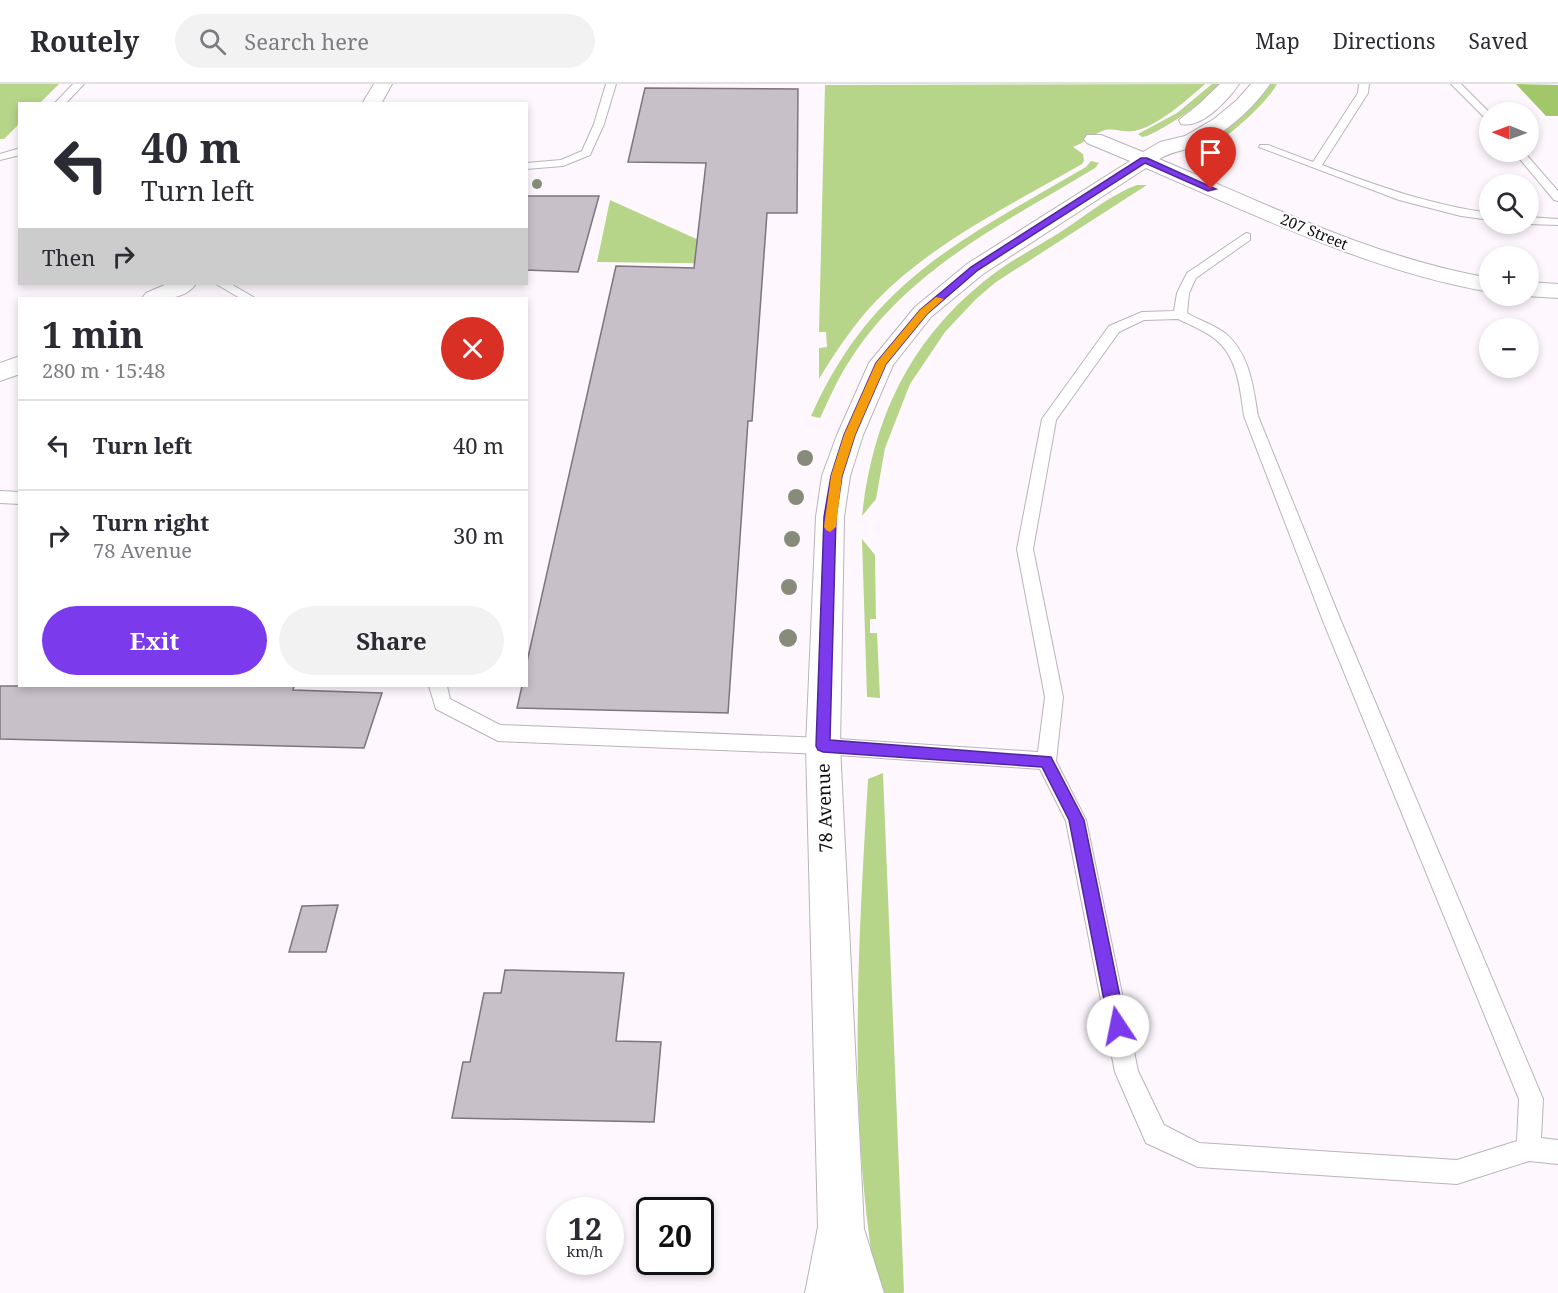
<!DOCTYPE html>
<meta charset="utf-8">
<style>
:root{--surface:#fff;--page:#f2f2f3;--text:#2b2b33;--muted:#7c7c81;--line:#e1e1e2;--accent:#7c3aed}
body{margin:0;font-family:"Noto Serif",serif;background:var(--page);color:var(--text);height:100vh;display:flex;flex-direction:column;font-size:22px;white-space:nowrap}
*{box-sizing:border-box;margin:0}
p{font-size:20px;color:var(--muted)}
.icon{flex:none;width:33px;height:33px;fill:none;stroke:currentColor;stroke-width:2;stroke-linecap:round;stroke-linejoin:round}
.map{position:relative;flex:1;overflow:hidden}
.drawer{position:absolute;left:18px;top:213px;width:510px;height:390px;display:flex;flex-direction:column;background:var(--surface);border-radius:0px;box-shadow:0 3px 9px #0003}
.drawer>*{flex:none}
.guide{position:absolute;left:18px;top:18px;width:510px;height:183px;border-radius:0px;box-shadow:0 3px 9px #0003;background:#fff;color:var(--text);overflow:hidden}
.needle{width:39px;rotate:271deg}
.fabs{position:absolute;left:1479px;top:18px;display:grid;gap:12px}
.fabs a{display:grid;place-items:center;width:60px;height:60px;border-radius:50%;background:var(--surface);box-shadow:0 3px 9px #0003;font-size:30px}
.speed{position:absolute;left:546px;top:1113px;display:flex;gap:12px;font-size:30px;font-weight:700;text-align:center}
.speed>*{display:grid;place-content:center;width:78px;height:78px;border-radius:50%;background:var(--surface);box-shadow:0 3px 9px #0003;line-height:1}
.speed small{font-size:15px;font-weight:400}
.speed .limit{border:3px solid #111;border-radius:9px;background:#fff;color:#111}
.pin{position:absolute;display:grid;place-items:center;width:51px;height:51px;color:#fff;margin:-62px -26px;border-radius:50% 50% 50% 0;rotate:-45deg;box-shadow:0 0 6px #0007}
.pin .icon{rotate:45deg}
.me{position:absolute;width:66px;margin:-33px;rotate:349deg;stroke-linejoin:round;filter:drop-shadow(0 0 4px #0008)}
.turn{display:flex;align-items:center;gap:21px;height:126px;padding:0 24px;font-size:27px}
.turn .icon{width:78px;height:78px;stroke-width:2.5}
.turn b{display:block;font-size:42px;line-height:51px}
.then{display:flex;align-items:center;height:57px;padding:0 24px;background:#0003;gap:12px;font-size:22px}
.round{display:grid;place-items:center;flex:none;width:63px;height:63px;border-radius:32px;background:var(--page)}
.headline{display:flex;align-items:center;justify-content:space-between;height:102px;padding:0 24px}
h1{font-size:36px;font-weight:700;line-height:45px}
.cta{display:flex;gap:12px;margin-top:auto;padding:12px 24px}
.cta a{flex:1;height:69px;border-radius:36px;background:var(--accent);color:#fff;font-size:24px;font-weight:700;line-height:69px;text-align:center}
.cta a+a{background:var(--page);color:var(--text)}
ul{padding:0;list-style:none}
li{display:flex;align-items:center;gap:18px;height:90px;padding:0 24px;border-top:2px solid var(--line)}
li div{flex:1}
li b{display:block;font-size:22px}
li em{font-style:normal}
header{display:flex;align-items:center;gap:36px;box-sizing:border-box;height:84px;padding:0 30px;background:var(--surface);border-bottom:2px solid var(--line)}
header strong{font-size:28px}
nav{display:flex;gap:33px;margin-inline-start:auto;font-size:21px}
.search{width:420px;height:54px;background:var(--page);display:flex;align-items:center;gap:15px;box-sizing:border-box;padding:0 21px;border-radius:33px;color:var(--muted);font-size:22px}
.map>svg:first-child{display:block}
.green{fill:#b6d589}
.forest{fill:#a2c66a}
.building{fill:#c7c0c8;stroke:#7c757d;stroke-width:1.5}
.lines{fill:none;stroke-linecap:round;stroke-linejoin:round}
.service-casing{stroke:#bbb3bb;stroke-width:2}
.minor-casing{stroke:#bbb3bb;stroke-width:2}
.tertiary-casing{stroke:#bbb3bb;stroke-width:2}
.service{fill:#fff;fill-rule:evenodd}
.minor{fill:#fff;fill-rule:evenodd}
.tertiary{fill:#fff;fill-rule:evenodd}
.tree{fill:#878c7a}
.route{fill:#7c3aed;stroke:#51269a;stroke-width:1.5}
.slow{fill:#f59e0b}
.labels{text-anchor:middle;stroke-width:4.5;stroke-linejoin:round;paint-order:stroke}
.far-street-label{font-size:15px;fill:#0f0c0f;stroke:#fff}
.street-label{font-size:18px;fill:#0f0c0f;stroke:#fff}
</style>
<header>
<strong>Routely</strong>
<div class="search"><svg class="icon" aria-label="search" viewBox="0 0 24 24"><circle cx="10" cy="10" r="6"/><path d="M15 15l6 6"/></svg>Search here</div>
<nav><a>Map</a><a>Directions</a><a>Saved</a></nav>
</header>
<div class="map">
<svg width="1558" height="1209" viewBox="0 0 1558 1209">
<rect width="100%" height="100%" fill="#fef8fe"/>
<g class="green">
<polygon points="0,0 59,0 40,19 20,20 19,40 4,55 0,55"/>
<path d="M1205,0C1188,15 1157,43 1134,47C1122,49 1113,43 1102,47C1092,51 1084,59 1073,63L1083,70L1084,77L1082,80C1011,121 933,158 876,217C854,240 836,267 819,295V264L827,263L826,248H819L825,1Z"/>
<path d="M1212,0H1221C1199,21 1175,39 1147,52L1142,53L1138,50L1177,29Z"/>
<path d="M1269,0H1277C1266,21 1213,68 1191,72L1193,65C1220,48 1253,29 1269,0Z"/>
<path d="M1091,77L1099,79L1095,84C1006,138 910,184 852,273C839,292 830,313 820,334L811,332C872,195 963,155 1086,83Z"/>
<path d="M1137,101H1147L996,198L976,215L945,248L910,300L885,364L876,415L862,432C872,338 908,259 982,199C1006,179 1033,165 1059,149C1081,135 1113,109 1137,101Z"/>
<polygon points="610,116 752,180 597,178"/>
<polygon points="862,455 875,471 876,535 870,535 870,549 877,549 880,614 867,613"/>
<path d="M883,689L904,1208L903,1209H878C847,1040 858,866 868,695Z"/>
</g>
<polygon class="forest" points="1516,0 1558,1 1558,32 1546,32"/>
<g class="building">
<polygon points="645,4 798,5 797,129 767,129 752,337 748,337 728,629 517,624 522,602 526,602 526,582 616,182 694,184 706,79 628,78"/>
<polygon points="526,112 599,112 578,188 526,186"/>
<polygon points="0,602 294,602 293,606 382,609 364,664 0,655"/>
<polygon points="338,821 326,868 289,868 302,822"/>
<polygon points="505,886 624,889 616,957 661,958 654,1038 452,1034 463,978 470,978 484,909 501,909"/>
</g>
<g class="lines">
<g class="service-casing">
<g id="service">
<polygon points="73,0 84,0 65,20 54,20"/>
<polygon points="606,0 616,0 604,40 590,71 563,82 526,85 526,79 561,76 582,67 594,40"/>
<path d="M1359,0H1369L1368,9L1322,81C1377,102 1431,121 1490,129V136L1461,132L1399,116L1259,63L1260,61H1268L1313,78L1358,9Z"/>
<polygon points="1451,0 1461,0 1490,29 1490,39"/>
<polygon points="20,64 20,71 0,76 0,70"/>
<polygon points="1514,68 1524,68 1558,107 1558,117 1554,116"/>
<polygon points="1528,133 1558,135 1558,141 1528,140"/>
<path d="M1246,149L1250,150V156L1196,194L1189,209L1187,229C1199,236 1214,241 1225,249C1250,270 1253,302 1258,332L1341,537L1543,1015L1541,1054L1558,1056V1080L1529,1077L1457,1100L1198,1083L1146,1059L1115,988L1066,737L1040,685L823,670L498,657L436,625L429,602H447L450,615L500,641L823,654L1038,668L1045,613L1017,465L1042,335L1109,242L1142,228L1174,227L1177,209L1187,189ZM1178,235C1190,241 1205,247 1215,255C1238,273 1240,305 1244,332L1323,537L1519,1015L1517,1057L1457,1076L1199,1059L1164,1041L1138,987L1086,736L1056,677L1063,613L1033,465L1056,336L1119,248L1144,236Z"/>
<polygon points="216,200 231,200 255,214 240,214"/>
<polygon points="0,407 20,408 20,420 0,419"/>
</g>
</g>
<g class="minor-casing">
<g id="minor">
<path d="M1220,0H1239C1228,16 1202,45 1181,40L1179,36L1198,21Z"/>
<path d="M1251,0H1270C1253,25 1227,48 1199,61C1184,67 1175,66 1159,75C1267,120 1374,174 1490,194V208C1369,187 1258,132 1146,84L983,190L931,233L893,281L863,351L850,392L844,433L840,662L864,1145L884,1209H805L818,1143L806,662L816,433L822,392L837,351L869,279L915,223L967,180L1130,77L1087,59L1084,55L1087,51H1101L1143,68L1160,58L1185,52L1214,35L1237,16Z"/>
<polygon points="1528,198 1558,200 1558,214 1526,212 1528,212"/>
</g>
</g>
<g class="tertiary-casing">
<g id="tertiary">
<polygon points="374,0 392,0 381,20 362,20"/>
<path d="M167,200H196C185,216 160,216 142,214L146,209Z"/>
<polygon points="20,272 20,290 0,297 0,279"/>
</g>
</g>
<use href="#service" class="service"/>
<use href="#minor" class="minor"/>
<use href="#tertiary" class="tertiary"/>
</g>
<g class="tree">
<circle cx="537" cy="100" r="5"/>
<circle cx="805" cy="374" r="8"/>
<circle cx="796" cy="413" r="8"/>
<circle cx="792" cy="455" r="8"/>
<circle cx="789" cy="503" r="8"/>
<circle cx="788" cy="554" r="9"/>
</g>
<polygon class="route" points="1141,74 1147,74 1216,105 1208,107 1145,79 978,186 927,230 886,280 855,351 842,392 836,433 830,656 1051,673 1084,736 1126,942 1124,948 1118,951 1112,948 1109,942 1069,736 1042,683 823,668 818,666 816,662 824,433 831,392 844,351 876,279 920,226 971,183"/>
<polygon class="slow" points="936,213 944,215 927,230 886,280 855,351 842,392 836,443 830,448 826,446 824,443 831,392 844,351 876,279 920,226"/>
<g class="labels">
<g class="far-street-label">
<text transform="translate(1314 148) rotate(22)" y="5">207 Street</text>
</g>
<g class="street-label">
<text transform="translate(825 724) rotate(-92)" y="6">78 Avenue</text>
</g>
</g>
</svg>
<div class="fabs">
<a><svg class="needle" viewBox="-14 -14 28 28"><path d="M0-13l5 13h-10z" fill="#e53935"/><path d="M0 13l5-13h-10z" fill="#7c7c81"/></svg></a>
<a><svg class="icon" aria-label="search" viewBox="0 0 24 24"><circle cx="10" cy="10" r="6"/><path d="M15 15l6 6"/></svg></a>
<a>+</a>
<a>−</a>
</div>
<div class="speed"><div>12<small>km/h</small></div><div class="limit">20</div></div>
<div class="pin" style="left:1211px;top:105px;background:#d93025"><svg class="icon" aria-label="arrive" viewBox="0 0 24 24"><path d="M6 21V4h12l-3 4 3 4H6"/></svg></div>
<svg class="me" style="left:1118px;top:942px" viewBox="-20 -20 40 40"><circle r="19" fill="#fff"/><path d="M0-13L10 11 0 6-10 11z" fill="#7c3aed"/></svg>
<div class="guide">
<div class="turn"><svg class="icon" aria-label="left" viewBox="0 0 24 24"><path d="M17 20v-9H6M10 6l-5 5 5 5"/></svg><div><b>40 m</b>Turn left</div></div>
<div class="then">Then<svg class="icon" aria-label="right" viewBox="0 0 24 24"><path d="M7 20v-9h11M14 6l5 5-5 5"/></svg></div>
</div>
<section class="drawer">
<div class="headline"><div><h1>1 min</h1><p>280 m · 15:48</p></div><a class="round" style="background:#d93025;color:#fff"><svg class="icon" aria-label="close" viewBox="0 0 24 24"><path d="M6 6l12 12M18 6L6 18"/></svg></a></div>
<ul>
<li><svg class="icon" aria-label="left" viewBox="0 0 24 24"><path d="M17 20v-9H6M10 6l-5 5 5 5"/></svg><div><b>Turn left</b></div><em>40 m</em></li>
<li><svg class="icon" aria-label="right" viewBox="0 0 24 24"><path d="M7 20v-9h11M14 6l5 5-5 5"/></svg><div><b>Turn right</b><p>78 Avenue</p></div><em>30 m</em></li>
</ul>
<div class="cta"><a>Exit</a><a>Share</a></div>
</section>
</div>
